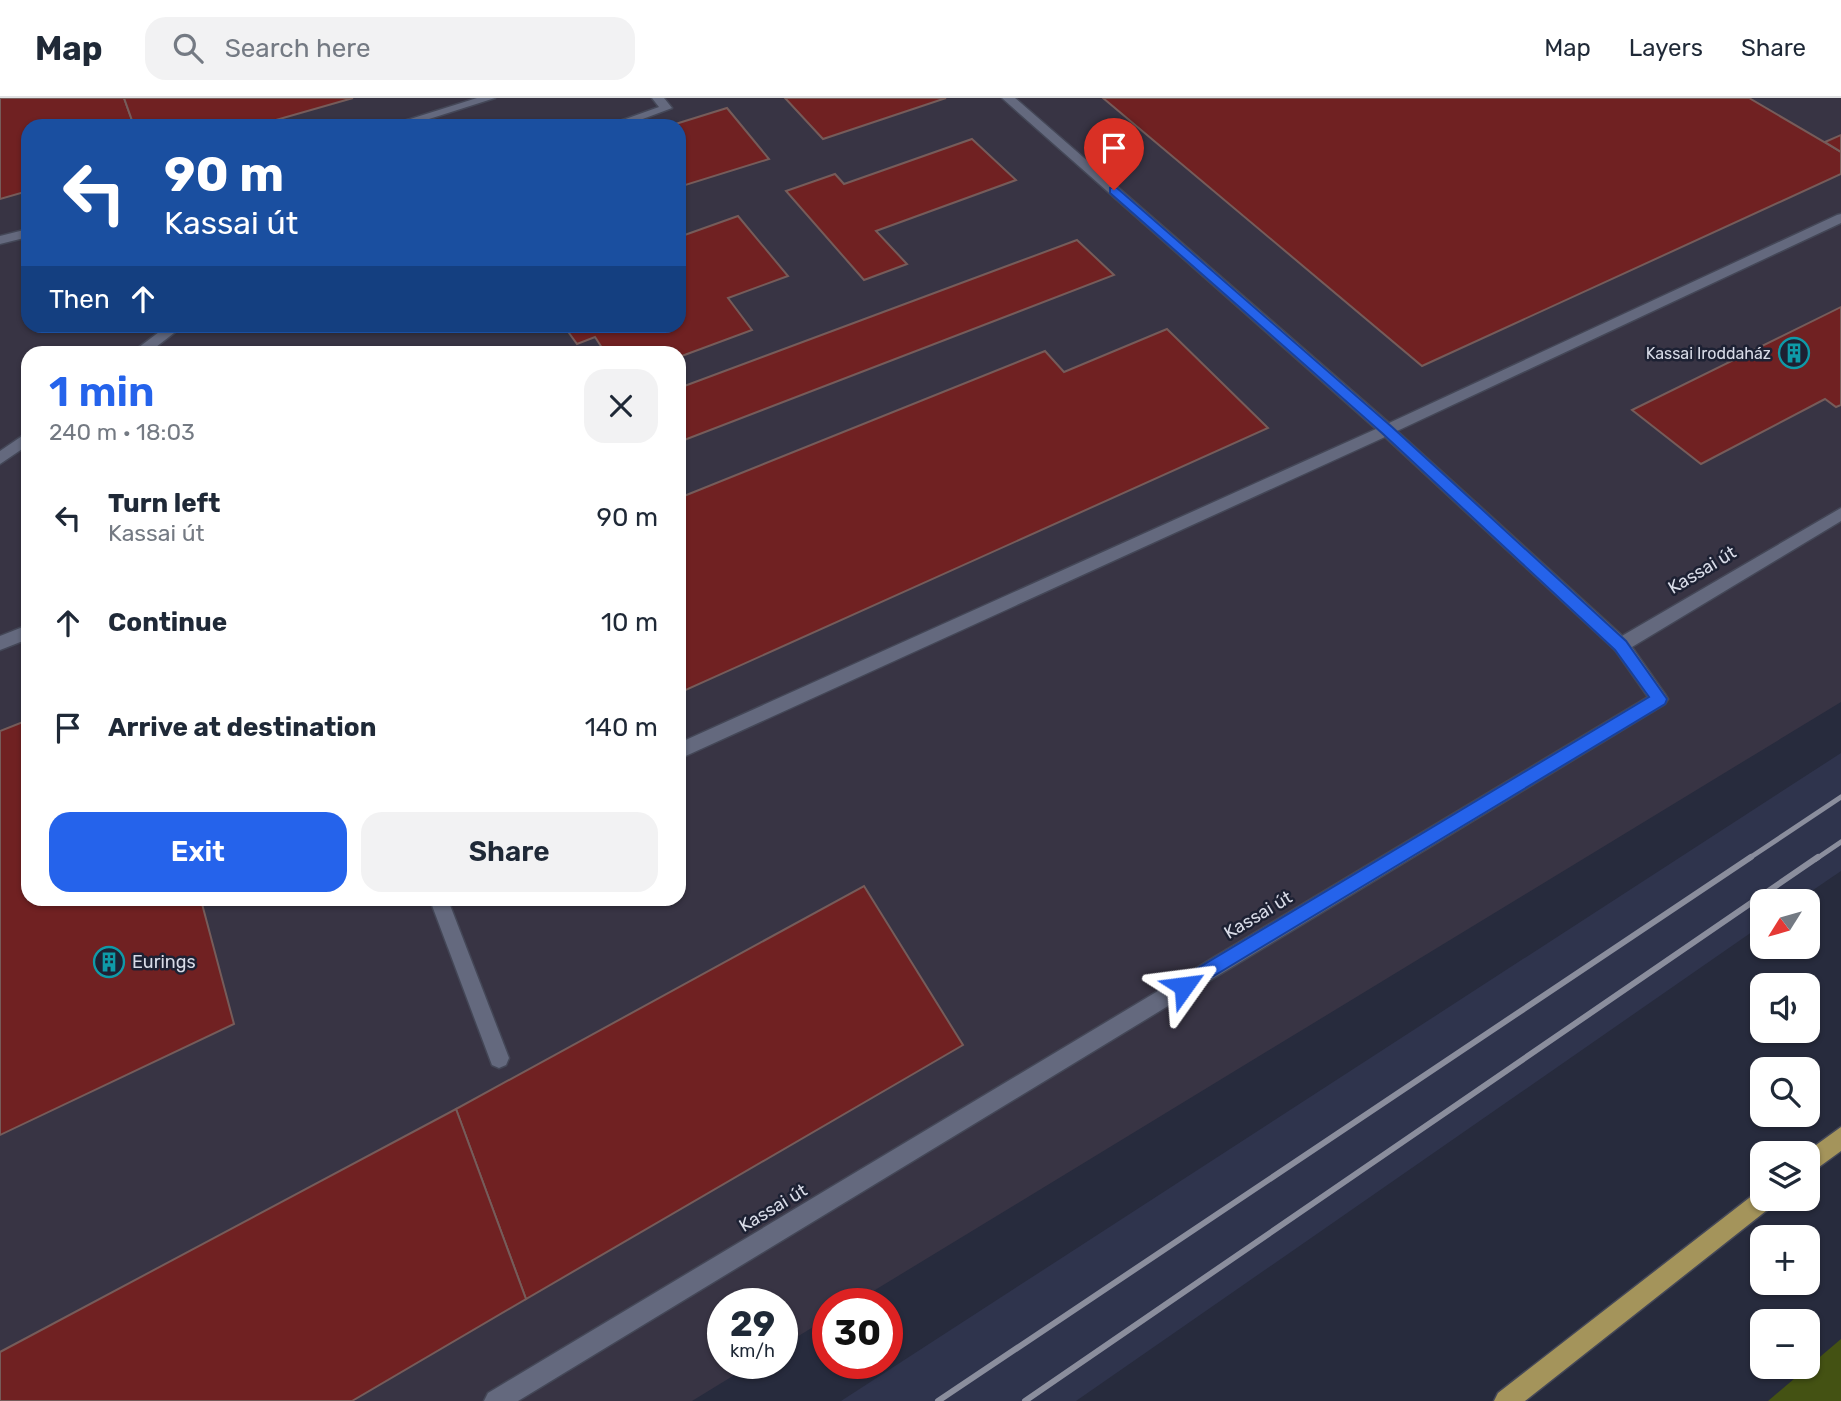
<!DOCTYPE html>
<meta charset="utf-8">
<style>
:root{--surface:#fff;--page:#f2f2f3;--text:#1f2937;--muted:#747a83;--line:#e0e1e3;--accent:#2563eb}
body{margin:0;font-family:Rubik,sans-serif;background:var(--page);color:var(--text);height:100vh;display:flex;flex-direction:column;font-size:26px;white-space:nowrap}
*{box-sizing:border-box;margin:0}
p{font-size:23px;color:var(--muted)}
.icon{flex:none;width:38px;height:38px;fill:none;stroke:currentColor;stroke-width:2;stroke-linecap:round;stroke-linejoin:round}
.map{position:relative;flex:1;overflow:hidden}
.drawer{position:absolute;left:21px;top:248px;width:665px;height:560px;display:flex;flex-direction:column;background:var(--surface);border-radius:21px;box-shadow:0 2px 5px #0004}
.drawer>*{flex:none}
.top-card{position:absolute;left:21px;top:21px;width:665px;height:214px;border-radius:21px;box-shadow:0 2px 5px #0004;background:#1a4fa0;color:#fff;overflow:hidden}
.needle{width:46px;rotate:233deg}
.buttons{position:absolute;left:1750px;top:791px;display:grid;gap:14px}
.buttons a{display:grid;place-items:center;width:70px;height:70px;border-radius:14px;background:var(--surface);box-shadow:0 2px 5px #0004;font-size:35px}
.speed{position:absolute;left:707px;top:1190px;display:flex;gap:14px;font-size:35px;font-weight:700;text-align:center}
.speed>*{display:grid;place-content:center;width:91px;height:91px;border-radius:50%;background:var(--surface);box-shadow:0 2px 5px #0004;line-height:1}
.speed small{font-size:18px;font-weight:400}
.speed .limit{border:10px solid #d22;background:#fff;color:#111}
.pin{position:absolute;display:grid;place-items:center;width:60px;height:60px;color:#fff;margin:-72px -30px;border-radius:50% 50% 50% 0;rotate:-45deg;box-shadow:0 0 7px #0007}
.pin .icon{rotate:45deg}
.me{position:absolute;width:77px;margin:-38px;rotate:59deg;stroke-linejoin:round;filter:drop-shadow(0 0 5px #0008)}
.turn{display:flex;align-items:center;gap:24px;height:147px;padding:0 28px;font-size:32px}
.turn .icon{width:91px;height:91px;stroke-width:2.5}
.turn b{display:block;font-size:49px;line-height:60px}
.then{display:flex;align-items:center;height:66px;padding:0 28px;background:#0003;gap:14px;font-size:26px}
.round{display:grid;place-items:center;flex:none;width:74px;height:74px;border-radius:21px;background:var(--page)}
.head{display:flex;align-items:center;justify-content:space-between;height:119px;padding:0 28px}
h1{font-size:42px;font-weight:600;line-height:52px;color:var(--accent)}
.action{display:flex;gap:14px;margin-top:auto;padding:14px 28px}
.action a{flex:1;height:80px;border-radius:21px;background:var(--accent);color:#fff;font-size:28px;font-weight:600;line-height:80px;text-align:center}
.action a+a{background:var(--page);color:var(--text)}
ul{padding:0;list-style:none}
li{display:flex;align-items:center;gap:21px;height:105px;padding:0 28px}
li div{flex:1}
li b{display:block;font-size:26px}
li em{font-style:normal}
header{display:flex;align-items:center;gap:42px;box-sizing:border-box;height:98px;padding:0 35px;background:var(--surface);border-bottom:2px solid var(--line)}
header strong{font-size:33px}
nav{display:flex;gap:38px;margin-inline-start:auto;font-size:24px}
.search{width:490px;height:63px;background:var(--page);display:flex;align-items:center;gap:18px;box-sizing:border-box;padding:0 24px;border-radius:21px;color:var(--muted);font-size:26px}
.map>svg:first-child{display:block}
.built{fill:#2f344d}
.industrial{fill:#383444;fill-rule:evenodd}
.green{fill:#445213}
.building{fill:#702122;stroke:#765c5a;stroke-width:2}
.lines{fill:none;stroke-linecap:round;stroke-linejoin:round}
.service-casing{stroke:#444757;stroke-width:3}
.minor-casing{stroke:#444757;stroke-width:3}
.primary-casing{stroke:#444757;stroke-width:3}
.service{fill:#64697e;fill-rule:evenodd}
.minor{fill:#64697e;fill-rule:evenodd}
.primary{fill:#a4945b;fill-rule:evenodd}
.rail-far1{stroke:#8b8e9d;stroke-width:5}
.rail{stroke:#8b8e9d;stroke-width:6}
.route{fill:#2563eb;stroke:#184099;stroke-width:2}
.labels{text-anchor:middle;stroke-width:5;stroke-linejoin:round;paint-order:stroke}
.far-poi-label{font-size:16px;fill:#d8dbe7;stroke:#1d2133;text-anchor:end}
.street-label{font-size:18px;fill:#d8dbe7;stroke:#1d2133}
.poi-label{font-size:18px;fill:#d8dbe7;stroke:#1d2133;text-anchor:start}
</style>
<header>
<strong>Map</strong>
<div class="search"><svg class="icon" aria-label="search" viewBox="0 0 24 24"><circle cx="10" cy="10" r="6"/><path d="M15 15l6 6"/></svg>Search here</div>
<nav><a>Map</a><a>Layers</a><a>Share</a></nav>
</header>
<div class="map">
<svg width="1841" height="1303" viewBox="0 0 1841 1303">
<rect width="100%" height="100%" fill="#272b3d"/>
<polygon class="built" points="1841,655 1841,773 1797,803 1762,803 1762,827 1076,1303 841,1303"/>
<path class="industrial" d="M0,0H1841V604L852,1206H828V1220L782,1248V1206H723V1265H754L692,1303H0ZM28,28H679V228H28ZM28,256H679V802H28Z"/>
<polygon class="green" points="1841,1241 1841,1303 1768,1303"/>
<g class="building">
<polygon points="0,0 124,0 134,28 28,28 28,93 0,101"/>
<polygon points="124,0 353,0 255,28 134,28"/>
<polygon points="785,0 946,0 823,41"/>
<polygon points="1103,0 1749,0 1841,54 1841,76 1422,268"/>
<polygon points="727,10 769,61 679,89 679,28 669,28"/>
<polygon points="1841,37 1841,54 1825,44"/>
<polygon points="972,41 1016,82 876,133 907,166 864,182 786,93 835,76 844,86"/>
<polygon points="738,118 788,178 728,200 752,232 679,259 679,256 606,256 595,239 577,246 564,228 679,228 679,139"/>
<polygon points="1077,142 1114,177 679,344 679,290"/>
<polygon points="1841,209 1841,307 1836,309 1825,301 1701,366 1632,312"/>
<polygon points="1167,231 1268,330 679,595 679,400 1045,253 1064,274"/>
<polygon points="28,622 28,802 201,802 234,926 0,1037 0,633"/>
<polygon points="864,788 963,947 526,1201 456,1011"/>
<polygon points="456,1011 526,1201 352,1303 0,1303 0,1254"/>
</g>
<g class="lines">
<g class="service-casing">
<g id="service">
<polygon points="477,0 495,0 407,28 388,28"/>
<polygon points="652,0 664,0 672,10 624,28 606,28 659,9"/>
<polygon points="1002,0 1015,0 1389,325 1837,117 1841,116 1841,125 1397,333 1627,542 1629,547 1627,552 1615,552 1385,339 679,661 679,645 1376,331"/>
<polygon points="28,131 28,139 0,146 0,138"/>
<polygon points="167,228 183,228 147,256 130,256"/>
<polygon points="28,334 28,347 0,366 0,353"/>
<polygon points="28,527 28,541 0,552 0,538"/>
<polygon points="430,802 448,802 509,960 506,967 499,970 492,967"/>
</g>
</g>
<g class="minor-casing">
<polygon id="minor" points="1841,410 1841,423 1632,549 1665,596 1668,601 1665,606 518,1303 484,1303 488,1295 1648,599 1615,552 1613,547 1615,542"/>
</g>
<g class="primary-casing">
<g id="primary">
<polygon points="1841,1029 1841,1053 1808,1077 1808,1055 1805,1055"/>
<polygon points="1762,1090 1762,1101 1774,1101 1771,1109 1525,1303 1494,1303 1498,1295"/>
</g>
</g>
<use href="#service" class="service"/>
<use href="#minor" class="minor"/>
<use href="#primary" class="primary"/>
<g class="rail-far1">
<polyline points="1748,761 1841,699"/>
<polyline points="1816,761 1841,744"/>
</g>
<g class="rail">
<polyline points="938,1303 1751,759"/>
<polyline points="1025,1303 1818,759"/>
</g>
</g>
<polygon class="route" points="1110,90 1117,90 1392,329 1626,543 1667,601 1665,606 1184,896 1178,894 1175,888 1178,882 1649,599 1615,552 1382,335 1110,95"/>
<defs>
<g id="building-ring" transform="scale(1.575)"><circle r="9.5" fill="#1d2133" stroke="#0f9aa8" stroke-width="1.5"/><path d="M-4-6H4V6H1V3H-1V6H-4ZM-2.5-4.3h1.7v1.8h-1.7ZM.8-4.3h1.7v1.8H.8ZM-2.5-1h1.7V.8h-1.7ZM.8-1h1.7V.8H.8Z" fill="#0f9aa8"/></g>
</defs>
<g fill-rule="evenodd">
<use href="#building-ring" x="1794" y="255"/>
<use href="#building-ring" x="109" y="864"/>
</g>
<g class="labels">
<g class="far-poi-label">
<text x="1771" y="261">Kassai Iroddaház</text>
</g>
<g class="street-label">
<text transform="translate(1702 472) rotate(-31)" y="6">Kassai út</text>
<text transform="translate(1258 817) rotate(-31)" y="6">Kassai út</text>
<text transform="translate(773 1110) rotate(-31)" y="6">Kassai út</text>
</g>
<g class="poi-label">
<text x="132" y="870">Eurings</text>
</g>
</g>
</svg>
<div class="buttons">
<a><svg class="needle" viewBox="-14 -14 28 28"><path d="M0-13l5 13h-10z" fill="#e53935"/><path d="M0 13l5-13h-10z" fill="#747a83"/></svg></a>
<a><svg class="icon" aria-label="sound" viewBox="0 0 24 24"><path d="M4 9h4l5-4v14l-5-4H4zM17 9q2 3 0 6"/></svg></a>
<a><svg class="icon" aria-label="search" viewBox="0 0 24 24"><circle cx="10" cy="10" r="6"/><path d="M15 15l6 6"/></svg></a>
<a><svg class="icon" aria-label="layers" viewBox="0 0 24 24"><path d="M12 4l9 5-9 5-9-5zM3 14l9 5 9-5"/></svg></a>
<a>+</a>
<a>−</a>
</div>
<div class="speed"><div>29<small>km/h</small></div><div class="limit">30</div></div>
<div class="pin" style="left:1114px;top:92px;background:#d93025"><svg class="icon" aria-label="arrive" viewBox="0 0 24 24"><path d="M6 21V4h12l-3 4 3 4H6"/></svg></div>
<svg class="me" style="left:1184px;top:888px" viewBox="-20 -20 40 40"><path d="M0-17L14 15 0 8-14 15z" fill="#2563eb" stroke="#fff" stroke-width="4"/></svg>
<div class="top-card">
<div class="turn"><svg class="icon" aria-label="left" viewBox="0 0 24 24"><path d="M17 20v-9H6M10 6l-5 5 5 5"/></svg><div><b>90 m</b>Kassai út</div></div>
<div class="then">Then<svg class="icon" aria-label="ahead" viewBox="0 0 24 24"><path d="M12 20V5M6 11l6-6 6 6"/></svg></div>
</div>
<section class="drawer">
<div class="head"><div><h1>1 min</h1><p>240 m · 18:03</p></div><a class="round"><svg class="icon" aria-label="close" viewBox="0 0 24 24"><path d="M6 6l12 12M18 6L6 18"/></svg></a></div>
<ul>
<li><svg class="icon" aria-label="left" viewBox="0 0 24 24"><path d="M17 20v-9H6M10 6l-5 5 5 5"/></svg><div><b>Turn left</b><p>Kassai út</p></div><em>90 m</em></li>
<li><svg class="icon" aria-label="ahead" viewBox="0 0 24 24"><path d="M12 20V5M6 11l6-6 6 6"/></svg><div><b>Continue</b></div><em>10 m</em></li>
<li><svg class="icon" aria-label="arrive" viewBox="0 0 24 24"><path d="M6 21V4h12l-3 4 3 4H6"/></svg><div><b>Arrive at destination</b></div><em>140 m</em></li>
</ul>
<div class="action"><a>Exit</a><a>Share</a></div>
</section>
</div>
